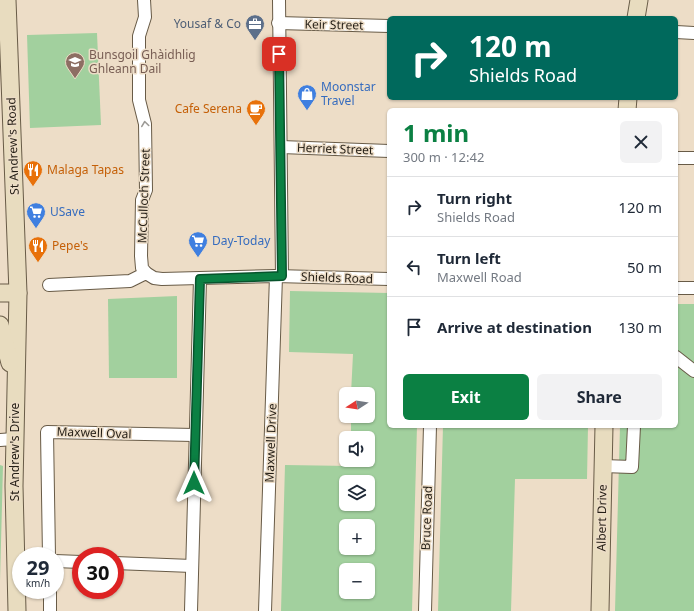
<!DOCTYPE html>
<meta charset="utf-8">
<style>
:root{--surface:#fff;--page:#f2f2f3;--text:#1f2937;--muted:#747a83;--line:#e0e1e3;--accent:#0b8043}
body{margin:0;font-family:"Noto Sans",sans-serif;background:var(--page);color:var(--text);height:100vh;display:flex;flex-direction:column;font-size:15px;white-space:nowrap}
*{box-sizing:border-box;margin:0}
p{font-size:13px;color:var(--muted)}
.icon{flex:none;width:22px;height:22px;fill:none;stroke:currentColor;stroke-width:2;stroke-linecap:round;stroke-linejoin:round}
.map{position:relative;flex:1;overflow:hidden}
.details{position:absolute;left:387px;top:108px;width:291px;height:320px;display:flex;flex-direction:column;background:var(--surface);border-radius:6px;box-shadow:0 1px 3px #0004}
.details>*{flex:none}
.guide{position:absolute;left:387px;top:16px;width:291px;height:84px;border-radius:6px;box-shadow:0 1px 3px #0004;background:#00695c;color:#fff;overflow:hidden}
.needle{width:26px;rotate:258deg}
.buttons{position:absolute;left:339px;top:387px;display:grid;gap:8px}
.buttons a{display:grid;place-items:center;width:36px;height:36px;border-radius:6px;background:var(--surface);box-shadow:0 1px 3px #0004;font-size:20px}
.speed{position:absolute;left:12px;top:547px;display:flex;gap:8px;font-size:20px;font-weight:700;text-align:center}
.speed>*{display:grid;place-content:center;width:52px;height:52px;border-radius:50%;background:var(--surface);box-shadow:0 1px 3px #0004;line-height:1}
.speed small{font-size:10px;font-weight:400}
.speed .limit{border:6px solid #d22;background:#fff;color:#111}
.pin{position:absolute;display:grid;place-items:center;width:34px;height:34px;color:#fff;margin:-17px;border-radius:8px;box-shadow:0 2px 6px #0006}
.me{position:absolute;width:44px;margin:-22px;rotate:0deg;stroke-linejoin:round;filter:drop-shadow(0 0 3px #0008)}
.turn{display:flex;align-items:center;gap:14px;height:84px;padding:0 16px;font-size:18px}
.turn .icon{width:52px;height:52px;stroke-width:2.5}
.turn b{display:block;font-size:28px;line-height:34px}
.round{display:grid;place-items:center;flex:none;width:42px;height:42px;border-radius:6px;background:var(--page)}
.summary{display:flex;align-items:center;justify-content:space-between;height:68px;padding:0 16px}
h1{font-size:24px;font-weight:700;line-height:30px;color:var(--accent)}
.primary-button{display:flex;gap:8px;margin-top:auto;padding:8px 16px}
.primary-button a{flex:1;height:46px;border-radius:6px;background:var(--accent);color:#fff;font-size:16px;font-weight:700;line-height:46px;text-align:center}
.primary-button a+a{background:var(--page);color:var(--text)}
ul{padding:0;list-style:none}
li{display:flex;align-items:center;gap:12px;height:60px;padding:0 16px;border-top:1px solid var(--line)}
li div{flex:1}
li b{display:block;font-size:15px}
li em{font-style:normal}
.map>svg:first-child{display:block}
.green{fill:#a2d09e;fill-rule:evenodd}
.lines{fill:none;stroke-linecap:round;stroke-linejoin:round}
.street-casing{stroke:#685b47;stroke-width:14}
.secondary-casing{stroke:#685b47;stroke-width:19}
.street{stroke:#fff;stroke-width:12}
.secondary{stroke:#e8dcbf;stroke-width:17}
.oneway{stroke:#9c9a96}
.route-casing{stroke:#07532c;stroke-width:10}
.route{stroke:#0b8043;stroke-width:7}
.labels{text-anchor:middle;stroke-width:3;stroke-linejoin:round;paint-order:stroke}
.service-label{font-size:12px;fill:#4e5e75;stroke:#edddc7;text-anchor:end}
.street-label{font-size:12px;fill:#241e16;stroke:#edddc7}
.education-label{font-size:12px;fill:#785e54;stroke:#edddc7;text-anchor:start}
.shop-label{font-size:12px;fill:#366cbe;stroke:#edddc7;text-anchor:start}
.food-label{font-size:12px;fill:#c56008;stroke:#edddc7;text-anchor:start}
</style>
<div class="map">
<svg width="694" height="611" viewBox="0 0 694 611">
<rect width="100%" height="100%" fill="#edddc7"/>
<g class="green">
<polygon points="97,33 101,125 30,128 27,35"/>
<path d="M290,291L389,293V426H417L412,611H281L285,465L350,466V460H368V438H351V416H368V394H351L353,354L289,352ZM346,482H368V504H346ZM346,526H368V548H346ZM346,570H368V592H346Z"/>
<polygon points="177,296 177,378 109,378 108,299"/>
<polygon points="676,304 694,304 694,611 615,611 620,426 676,426"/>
<polygon points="443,426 588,426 587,479 515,479 511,611 438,611"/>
<polygon points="0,465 3,466 0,581"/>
</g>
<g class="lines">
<g class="street-casing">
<g id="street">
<polyline points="144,0 145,17 139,36 139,100 145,124 146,190 142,200 141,256 142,268 146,273"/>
<polyline points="279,0 282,276"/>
<polyline points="278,23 389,26"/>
<polyline points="676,32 694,33"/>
<polyline points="281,147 389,151"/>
<polyline points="676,158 694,158"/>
<polyline points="49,285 130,281 146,273 154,278 162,279 276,276 389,279"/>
<polyline points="676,288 694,288"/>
<polyline points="676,357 694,371"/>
<polyline points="0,440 14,439"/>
<polyline points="603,466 632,467 634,426"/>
<polyline points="49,556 47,432 194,435"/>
<polyline points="55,561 81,562"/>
<polyline points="115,563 192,566"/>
<polyline points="50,590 50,611"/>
<polyline points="191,611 200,279"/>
<polyline points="265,611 276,276"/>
<polyline points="425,611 430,426"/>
</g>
</g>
<g class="secondary-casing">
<g id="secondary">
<polyline points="7,0 18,293 14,486 17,611"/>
<polyline points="636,18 639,0"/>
<polyline points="627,110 628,98"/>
<polyline points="0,293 18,293"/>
<polyline points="0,325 10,363"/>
<polyline points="600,611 604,426"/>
</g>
</g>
<use href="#street" class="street"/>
<use href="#secondary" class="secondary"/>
</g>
<defs><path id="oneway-chevron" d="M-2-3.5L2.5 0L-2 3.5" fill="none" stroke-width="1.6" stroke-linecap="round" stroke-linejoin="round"/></defs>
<use class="oneway" href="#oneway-chevron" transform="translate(145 124) rotate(-98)"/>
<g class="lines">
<g class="route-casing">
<polyline id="route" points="194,483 200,279 282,276 279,54"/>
</g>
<use href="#route" class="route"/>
</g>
<defs>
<g id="office-pin" transform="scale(1)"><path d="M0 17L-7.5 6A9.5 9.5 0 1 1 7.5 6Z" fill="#5c6f8a" stroke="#edddc7"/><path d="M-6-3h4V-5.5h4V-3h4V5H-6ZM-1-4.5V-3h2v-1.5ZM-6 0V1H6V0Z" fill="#fff"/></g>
<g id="school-pin" transform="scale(1)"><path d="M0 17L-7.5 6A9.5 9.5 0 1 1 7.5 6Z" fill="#8d6e63" stroke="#edddc7"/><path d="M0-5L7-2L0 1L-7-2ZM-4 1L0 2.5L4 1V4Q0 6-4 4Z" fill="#fff"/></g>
<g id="shop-pin" transform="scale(1)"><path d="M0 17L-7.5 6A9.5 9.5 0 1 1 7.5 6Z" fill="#3f7fe0" stroke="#edddc7"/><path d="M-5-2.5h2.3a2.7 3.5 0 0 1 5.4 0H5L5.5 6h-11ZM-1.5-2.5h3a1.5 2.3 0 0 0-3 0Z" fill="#fff"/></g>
<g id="cafe-pin" transform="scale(1)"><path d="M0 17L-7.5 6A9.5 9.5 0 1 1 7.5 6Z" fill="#e8710a" stroke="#edddc7"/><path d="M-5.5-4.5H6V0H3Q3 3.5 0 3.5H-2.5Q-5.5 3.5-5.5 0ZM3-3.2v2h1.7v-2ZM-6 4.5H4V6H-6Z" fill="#fff"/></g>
<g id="restaurant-pin" transform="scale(1)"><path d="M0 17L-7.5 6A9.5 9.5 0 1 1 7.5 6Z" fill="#e8710a" stroke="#edddc7"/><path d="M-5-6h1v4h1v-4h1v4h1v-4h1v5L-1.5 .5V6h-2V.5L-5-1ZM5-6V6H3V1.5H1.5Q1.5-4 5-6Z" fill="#fff"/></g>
<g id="supermarket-pin" transform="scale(1)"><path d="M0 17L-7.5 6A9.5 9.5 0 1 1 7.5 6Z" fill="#3f7fe0" stroke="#edddc7"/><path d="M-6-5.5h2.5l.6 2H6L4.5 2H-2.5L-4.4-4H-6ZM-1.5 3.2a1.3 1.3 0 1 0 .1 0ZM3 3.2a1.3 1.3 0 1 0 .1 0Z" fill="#fff"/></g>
</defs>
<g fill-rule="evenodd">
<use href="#office-pin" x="255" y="24"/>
<use href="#school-pin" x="75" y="62"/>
<use href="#shop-pin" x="307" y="94"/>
<use href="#cafe-pin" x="256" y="109"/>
<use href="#restaurant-pin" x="33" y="170"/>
<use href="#supermarket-pin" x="36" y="212"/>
<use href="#supermarket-pin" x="198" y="241"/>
<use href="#restaurant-pin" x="38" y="246"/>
</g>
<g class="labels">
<g class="service-label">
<text x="241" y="28">Yousaf &amp; Co</text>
</g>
<g class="street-label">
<text transform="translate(334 25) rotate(1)" y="4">Keir Street</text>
<text transform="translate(13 146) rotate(-92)" y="4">St Andrew's Road</text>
<text transform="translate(335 149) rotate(2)" y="4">Herriet Street</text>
<text transform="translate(144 196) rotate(-88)" y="4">McCulloch Street</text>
<text transform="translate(337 278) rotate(2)" y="4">Shields Road</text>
<text transform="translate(94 433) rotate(2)" y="4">Maxwell Oval</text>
<text transform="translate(271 443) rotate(-88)" y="4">Maxwell Drive</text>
<text transform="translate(15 452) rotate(-90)" y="4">St Andrew's Drive</text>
<text transform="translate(427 518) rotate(-88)" y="4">Bruce Road</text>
<text transform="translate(602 518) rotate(-89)" y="4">Albert Drive</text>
</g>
<g class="education-label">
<text x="89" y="59">Bunsgoil Ghàidhlig<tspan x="89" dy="14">Ghleann Dail</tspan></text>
</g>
<g class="shop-label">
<text x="321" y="91">Moonstar<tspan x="321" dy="14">Travel</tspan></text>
<text x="50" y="216">USave</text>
<text x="212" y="245">Day-Today</text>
</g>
<g class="food-label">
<text x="242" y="113" text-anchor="end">Cafe Serena</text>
<text x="47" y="174">Malaga Tapas</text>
<text x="52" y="250">Pepe's</text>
</g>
</g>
</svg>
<div class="buttons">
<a><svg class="needle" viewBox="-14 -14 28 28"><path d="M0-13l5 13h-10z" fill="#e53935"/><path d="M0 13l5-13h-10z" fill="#747a83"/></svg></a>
<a><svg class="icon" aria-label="sound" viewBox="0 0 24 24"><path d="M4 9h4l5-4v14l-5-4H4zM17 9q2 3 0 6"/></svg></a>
<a><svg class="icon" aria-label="layers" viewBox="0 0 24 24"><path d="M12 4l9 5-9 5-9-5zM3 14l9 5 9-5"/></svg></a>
<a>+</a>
<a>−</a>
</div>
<div class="speed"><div>29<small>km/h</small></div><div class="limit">30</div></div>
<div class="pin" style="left:279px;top:54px;background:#d93025"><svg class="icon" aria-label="arrive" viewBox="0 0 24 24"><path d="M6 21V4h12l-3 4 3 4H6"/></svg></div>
<svg class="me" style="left:194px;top:483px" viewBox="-20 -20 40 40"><path d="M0-17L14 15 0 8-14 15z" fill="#0b8043" stroke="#fff" stroke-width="4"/></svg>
<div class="guide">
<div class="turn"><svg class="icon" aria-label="right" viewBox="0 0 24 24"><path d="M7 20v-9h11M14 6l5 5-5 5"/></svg><div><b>120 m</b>Shields Road</div></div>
</div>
<section class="details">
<div class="summary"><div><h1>1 min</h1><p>300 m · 12:42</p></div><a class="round"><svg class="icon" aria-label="close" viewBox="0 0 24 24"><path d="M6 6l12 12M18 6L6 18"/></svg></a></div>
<ul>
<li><svg class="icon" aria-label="right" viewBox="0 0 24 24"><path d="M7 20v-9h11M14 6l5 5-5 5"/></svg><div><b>Turn right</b><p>Shields Road</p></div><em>120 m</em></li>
<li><svg class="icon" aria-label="left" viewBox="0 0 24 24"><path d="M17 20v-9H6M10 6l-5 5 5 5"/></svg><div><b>Turn left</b><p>Maxwell Road</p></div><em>50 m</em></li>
<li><svg class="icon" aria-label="arrive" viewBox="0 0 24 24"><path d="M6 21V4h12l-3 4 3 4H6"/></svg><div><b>Arrive at destination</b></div><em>130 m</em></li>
</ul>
<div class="primary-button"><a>Exit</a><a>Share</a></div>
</section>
</div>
